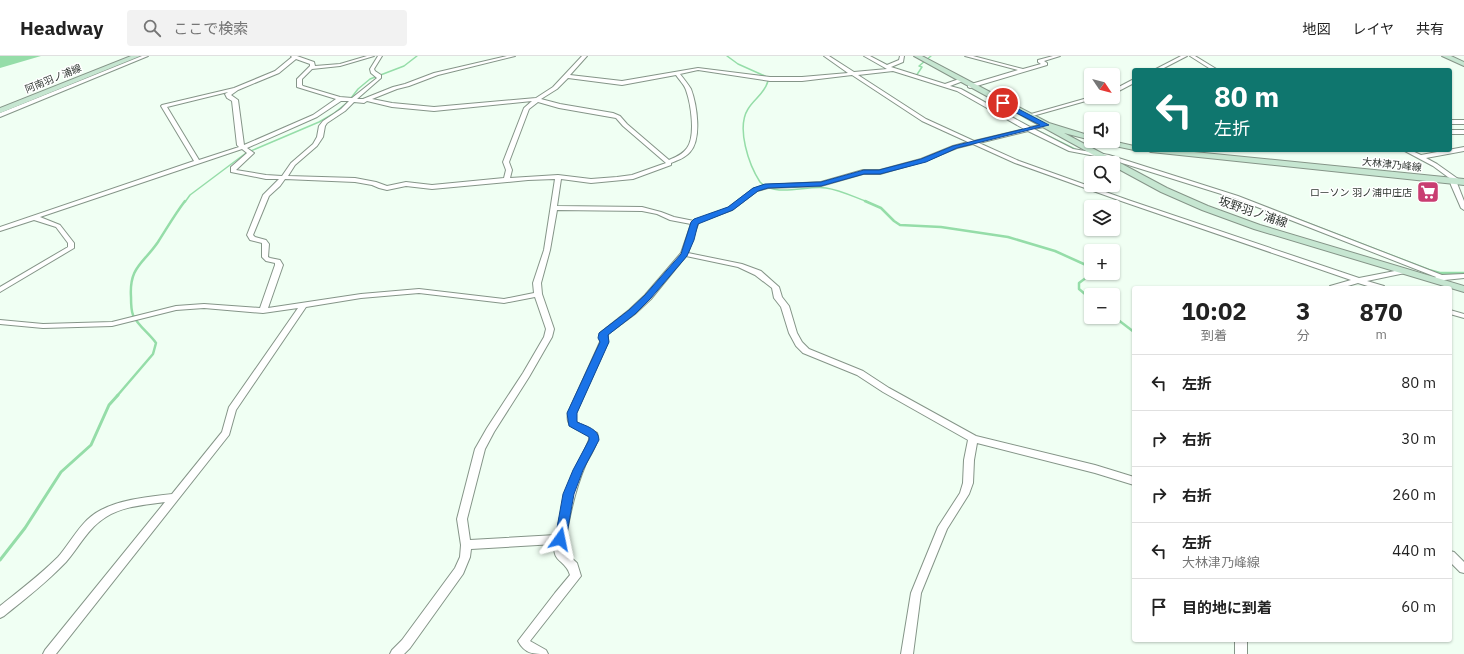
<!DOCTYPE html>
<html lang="ja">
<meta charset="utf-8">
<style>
:root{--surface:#fff;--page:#f2f2f2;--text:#222;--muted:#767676;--line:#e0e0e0}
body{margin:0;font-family:"IBM Plex Sans","Noto Sans JP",sans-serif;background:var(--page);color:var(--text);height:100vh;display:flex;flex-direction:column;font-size:15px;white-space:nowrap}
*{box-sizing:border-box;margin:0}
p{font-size:13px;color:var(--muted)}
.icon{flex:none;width:22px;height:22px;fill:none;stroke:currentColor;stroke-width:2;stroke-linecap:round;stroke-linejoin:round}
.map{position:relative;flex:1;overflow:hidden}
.sheet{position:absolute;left:1132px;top:230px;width:320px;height:356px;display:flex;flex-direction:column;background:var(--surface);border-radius:4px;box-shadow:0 1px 3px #0004}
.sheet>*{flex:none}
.hud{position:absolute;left:1132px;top:12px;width:320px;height:84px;border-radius:4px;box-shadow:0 1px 3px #0004;background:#0f766e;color:#fff;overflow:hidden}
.needle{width:26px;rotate:125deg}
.buttons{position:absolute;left:1084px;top:12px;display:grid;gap:8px}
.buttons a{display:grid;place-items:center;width:36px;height:36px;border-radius:4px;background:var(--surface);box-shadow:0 1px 3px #0004;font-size:20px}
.pin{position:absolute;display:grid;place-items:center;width:34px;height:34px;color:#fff;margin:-17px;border:2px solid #fff;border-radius:50%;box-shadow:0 1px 4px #0007}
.me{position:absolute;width:44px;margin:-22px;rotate:12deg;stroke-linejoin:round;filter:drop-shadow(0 0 3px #0008)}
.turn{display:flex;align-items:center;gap:14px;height:84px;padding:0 16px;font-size:18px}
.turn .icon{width:52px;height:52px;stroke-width:2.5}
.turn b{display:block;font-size:28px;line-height:34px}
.eta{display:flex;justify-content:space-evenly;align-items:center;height:68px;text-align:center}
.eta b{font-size:24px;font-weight:800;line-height:28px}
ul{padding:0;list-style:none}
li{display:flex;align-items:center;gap:12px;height:56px;padding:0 16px;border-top:1px solid var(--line)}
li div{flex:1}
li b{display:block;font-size:15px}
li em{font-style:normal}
header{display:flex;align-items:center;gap:24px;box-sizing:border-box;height:56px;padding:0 20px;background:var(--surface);border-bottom:1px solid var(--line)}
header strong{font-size:19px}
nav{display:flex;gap:22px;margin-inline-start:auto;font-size:14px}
.search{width:280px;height:36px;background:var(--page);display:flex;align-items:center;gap:10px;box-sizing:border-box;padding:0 14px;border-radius:4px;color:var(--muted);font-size:15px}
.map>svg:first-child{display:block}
.water{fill:#95dda8}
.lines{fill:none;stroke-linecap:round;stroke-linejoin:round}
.stream-far2{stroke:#95dda8;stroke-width:1.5}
.stream-far1{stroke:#95dda8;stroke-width:2.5}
.stream{stroke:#95dda8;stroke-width:3}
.street-casing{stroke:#859588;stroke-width:2}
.secondary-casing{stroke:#859588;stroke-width:2}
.street{fill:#fff;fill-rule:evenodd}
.secondary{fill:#c6e6d1;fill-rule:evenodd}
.route{fill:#1a73e8;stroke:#114b97}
.labels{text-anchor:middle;stroke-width:3;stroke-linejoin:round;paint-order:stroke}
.far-street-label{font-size:10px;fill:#303732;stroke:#fff}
.far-poi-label{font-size:10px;fill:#303732;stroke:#fff;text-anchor:end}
.street-label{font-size:12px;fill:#303732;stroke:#fff}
</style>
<header>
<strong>Headway</strong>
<div class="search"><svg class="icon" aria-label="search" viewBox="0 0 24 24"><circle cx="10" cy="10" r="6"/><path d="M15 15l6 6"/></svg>ここで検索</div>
<nav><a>地図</a><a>レイヤ</a><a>共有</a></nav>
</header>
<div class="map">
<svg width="1464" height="598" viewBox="0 0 1464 598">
<rect width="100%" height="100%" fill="#f0fff3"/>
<polygon class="water" points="0,0 41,0 0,12"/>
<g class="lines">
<g class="stream-far2">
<path d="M727,0L738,8L765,20L768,25C765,37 754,43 748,53C736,72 749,109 760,126C776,142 806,129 826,132C840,134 854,141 868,146"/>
<polyline points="916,20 922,11 919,10 931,0"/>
<polyline points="1036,74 1077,94"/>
<polyline points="1099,97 1186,124"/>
<polyline points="185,146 190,139 246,97 319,66 333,58 348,46 358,33 370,23 404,10 417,0"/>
</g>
<g class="stream-far1">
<polyline points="865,145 881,152 894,165 900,169 941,171 1008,181 1055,195 1086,209 1090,215 1087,221 1079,227 1079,233 1091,243"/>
<polyline points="1283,158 1429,214 1440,217 1464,217"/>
<polyline points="1113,260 1134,276"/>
<path d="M117,340L153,298L156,287C149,277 138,270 133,259C131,254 131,247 131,241C129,211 143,208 158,186C167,172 175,158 185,145"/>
</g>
<polyline class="stream" points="0,504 25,472 61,416 91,389 109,349 118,339"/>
<g class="street-casing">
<g id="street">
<polygon points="142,0 148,0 0,61 0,57"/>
<path d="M291,0H297L314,6L315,10L340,8L367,0H374L340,10L312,13L302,23V29L303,30L340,41L352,42L377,22L371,17L370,13L378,0H382L374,13L375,15L381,19V22L357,43H363L393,31L405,28L434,17L507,0H515L438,19L409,30L397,33L372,43L392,47L434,51L536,42L553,31L582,0H587L570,19L622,25L698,12L770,21H802L848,17L824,0H829L854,16L887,13L864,0H870L887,9L899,4L900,0H904L903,6L891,11L945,28L959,23H963V25L950,30L961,33L1030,71L1048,68V70L1034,73L1073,93L1109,99L1238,140L1442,219L1464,218V222L1435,225L1434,223L1436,221L1234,142L1106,102L1069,95L1028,75L979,87L1019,105L1128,144L1359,222L1405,213L1409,215L1405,217L1367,225L1384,230L1385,232H1374L1358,227L1341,232H1329L1330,230L1351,224L1124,146L1015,107L973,88L957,92L925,105L880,118H863L821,130L768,132L757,135L732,154L699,166L695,176L688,197L742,208L761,215L779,231L782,241L789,250L797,277L802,286L809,293L863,315L889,332L976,380L1095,409L1134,421V429L1095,417L977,387L974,404L973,427L969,438L947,473L921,537L913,598H901L911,537L938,471L960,437L963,427L964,404L968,384L883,336L857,319L803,297L796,290L789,277L781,251L774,242L772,232L755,219L738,211L686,200L651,243L635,258L608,278V286L576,357V366L597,377C601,385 588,402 585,410C574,436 569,464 564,492V495L577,507L581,520L530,585L546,594L548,598C533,598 525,598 518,585L555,537L570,519C566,504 551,506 555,488L471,493L470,501L463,518L410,592L404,598H390L392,594L402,584L455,512L460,501L461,489L457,463L475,393L487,372L523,317L544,281L546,273L535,241L504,247L419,237L361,242L306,251L236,354L229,379L56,598H43L45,594L165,446C145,449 123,450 106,461C88,472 79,491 66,506C47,526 25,543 4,560L0,562V550C20,534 40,519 58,501C72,485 81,464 101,454C122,443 148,441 172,438L222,376L229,351L298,252L263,257L204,252L176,254L112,270L43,272L0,268V264L43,268L112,266L176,250L204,248L260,252L275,209V207L266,205L262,201V187L250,184L247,179L263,139L279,123H266L231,116V111L247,97L242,93L40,161L60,169L74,187V192L0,236V231L68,191V187L56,171L34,164L0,175V171L194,105L161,50L162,49L234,32L275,15L292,1ZM296,3L310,8V10L297,23V31L336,43L313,59L244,89L238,44L231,39L238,34L279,17ZM698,14L770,25H802L852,19L922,65L968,86L953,90L921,103L880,114H863L821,126L766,129L753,133L728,152L694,165L674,161L661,156L642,151L557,150L561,123L591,127L633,123L671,109V107C678,104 685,102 690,96C702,83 697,49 691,33C688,28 684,23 680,18ZM893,15L957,35L1024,73L974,85L926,63L858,19ZM676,19C679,24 684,28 686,34C691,48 696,80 687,92C683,98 676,101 669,104L627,68L620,60L613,57L560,48L541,43L557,33L568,22L622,29ZM228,36L225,38L227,42L232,45L237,89L239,91L199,104L167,51ZM341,45H349L341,53L323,65L319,70L317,81L313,88L291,107L282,120L266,119L236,114L254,97L247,92L317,61ZM532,45L524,52L503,106L506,114L504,122L432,129L406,126L387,130L376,126L355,122L288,120L295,109L317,90L323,81L325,70L327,67L345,55L354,46L364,47L367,45L392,51L434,55ZM538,46L559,52L616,62L623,70L666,107L632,119L617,121L591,123L558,119L510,122L512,114L509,106L529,53ZM285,123L355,126L372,129L379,132L387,134L406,130L432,133L528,124L555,123L544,194L533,227L534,237L504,243L419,233L361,238L268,252L283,209L280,204L270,202L268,201L269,188L266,184L255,181L253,179L269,140L280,130ZM557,154L642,155L657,158L670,164L691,168L681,197L645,239L629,254L600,277V286L568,357C565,374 579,372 590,380C590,386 574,413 571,422C564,441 560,460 556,479L470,484L467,463L485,393L494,376L529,321L552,281L554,273L542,238L541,227L550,194Z"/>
<polygon points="965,0 973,0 1023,13 1041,8 1038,6 1038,4 1053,0 1060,0 1044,5 1047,7 1047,9 970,32 968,31 968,29 1018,14"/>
<polygon points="1181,0 1187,0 1160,14 1154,14"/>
<polygon points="1190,0 1195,0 1218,14 1212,14"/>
<polygon points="1134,23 1134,27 1113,38 1113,34"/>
<polygon points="1091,41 1100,41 1029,61 1024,60"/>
<rect x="1450" y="64" width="14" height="4"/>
<rect x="1450" y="74" width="14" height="4"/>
<polygon points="1464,91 1464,95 1426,102 1437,108 1461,125 1461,127 1457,127 1464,145 1464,154 1461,152 1451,129 1450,125 1452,124 1433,110 1403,94 1410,94 1421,99"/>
<polygon points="1450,254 1464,258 1464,262 1450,258"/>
<polygon points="1450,495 1454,496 1464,506 1464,517 1460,516 1450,506"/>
<rect x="1235" y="584" width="12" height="14"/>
</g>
</g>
<g class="secondary-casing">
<g id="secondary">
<polygon points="131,0 140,0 0,57 0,52"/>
<polygon points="914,0 922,0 1049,67 1091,80 1091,84 1064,77 1167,132 1208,150 1260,169 1464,230 1464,236 1254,173 1202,154 1161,136 1113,110 1113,107 1108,107"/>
<polygon points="1442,0 1451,0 1464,6 1464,10"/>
<polygon points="1097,85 1112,85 1134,90 1134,94 1136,94 1134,94 1101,87"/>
<polygon points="1147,94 1174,94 1464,123 1464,129 1151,96"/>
</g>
</g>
<use href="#street" class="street"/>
<use href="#secondary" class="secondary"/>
</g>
<path class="route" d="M1001,46H1005L1049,69L957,92L926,106L880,118H864L821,130L768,132L758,135L733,154L698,168L694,184L687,200L651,242L635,258L608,279L609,286L577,357V366C586,370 599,373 599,384L583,414L574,438L566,483L564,486L560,488L556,486L555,483L563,438L573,414L589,384V381L569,370L567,357L600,286L598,282L599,277L629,254L645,239L681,198L691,166L694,163L728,151L753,132L765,128L821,126L864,114H879L921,103L953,90L1040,69L1001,49Z"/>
<defs>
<g id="supermarket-square" transform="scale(1.15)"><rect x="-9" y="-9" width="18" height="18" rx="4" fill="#c93d71" stroke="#fff"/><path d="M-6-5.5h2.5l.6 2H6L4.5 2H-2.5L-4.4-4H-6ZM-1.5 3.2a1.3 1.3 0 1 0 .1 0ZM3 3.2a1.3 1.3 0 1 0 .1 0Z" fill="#fff"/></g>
</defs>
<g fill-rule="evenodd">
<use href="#supermarket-square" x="1428" y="136"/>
</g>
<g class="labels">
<g class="far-street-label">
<text transform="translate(53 22) rotate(-22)" y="4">阿南羽ノ浦線</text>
<text transform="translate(1392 108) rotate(6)" y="4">大林津乃峰線</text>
</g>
<g class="far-poi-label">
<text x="1412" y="140">ローソン 羽ノ浦中庄店</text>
</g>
<g class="street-label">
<text transform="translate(1253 156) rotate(19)" y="4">坂野羽ノ浦線</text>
</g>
</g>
</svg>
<div class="buttons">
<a><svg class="needle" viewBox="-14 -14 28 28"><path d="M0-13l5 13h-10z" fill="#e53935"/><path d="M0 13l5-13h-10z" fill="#767676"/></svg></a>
<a><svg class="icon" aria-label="sound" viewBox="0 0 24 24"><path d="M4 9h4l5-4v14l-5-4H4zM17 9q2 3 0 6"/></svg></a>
<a><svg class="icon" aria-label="search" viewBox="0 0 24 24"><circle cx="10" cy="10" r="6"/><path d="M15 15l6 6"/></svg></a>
<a><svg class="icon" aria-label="layers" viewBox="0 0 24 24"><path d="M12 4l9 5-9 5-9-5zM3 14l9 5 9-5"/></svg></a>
<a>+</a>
<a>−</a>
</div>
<div class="pin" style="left:1003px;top:47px;background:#d93025"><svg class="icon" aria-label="arrive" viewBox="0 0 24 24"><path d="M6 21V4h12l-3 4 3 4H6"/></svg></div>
<svg class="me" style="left:560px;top:483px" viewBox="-20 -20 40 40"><path d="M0-17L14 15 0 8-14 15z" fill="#1a73e8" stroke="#fff" stroke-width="4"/></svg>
<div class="hud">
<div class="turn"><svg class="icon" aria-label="left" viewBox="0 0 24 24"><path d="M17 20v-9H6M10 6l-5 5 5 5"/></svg><div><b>80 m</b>左折</div></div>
</div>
<section class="sheet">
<div class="eta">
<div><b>10:02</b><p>到着</p></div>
<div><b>3</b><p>分</p></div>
<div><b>870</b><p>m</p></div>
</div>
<ul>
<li><svg class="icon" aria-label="left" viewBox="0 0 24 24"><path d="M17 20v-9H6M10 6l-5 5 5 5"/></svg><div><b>左折</b></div><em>80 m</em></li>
<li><svg class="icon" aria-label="right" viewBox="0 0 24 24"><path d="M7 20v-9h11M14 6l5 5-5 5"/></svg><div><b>右折</b></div><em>30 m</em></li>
<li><svg class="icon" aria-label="right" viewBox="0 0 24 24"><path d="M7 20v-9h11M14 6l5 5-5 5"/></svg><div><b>右折</b></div><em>260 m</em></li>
<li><svg class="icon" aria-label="left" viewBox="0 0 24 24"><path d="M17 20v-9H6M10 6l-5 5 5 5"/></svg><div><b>左折</b><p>大林津乃峰線</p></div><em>440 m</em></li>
<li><svg class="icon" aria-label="arrive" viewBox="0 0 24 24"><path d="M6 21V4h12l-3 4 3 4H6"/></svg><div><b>目的地に到着</b></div><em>60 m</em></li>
</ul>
</section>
</div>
